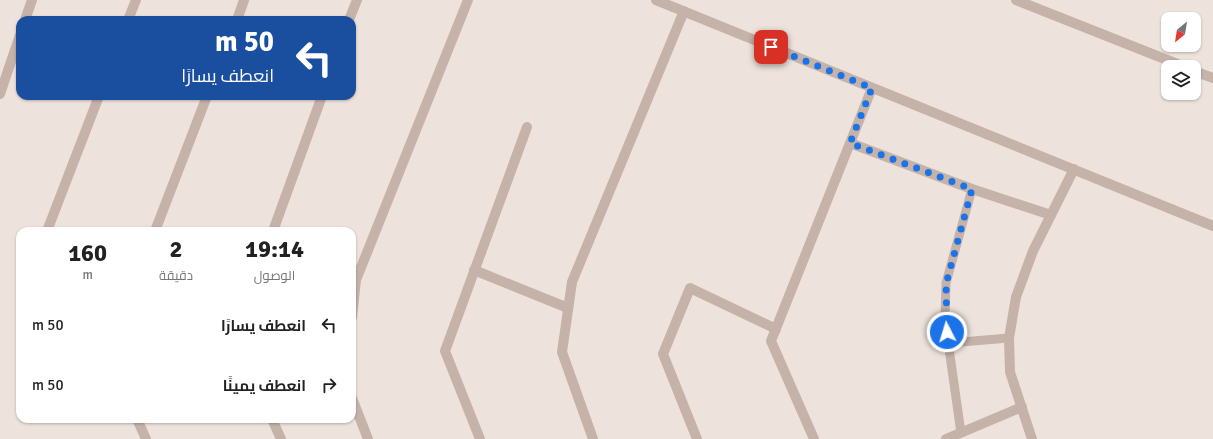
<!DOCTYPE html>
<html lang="ar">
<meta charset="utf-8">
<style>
:root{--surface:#fff;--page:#f2f2f2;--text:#222;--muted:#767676}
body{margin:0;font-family:Signika,Cairo,sans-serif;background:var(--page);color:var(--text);direction:rtl;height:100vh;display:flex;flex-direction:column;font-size:15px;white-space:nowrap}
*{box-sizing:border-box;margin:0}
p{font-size:13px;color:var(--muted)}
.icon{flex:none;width:22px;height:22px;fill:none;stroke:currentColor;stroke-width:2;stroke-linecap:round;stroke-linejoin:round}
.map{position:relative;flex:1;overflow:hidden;direction:ltr}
.drawer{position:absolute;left:16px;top:227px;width:340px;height:196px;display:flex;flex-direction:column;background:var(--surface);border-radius:12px;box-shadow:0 1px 3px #0004;direction:rtl}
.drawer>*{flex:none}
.top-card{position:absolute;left:16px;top:16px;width:340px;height:84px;border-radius:12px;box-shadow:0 1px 3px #0004;direction:rtl;background:#1a4fa0;color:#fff;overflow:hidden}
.needle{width:26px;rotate:210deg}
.tools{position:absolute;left:1161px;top:12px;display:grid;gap:8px}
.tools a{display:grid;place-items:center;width:40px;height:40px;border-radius:8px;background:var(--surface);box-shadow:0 1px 3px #0004;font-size:20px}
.pin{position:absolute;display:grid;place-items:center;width:34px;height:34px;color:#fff;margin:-17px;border-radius:8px;box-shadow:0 2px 6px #0006}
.me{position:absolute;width:44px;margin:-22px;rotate:355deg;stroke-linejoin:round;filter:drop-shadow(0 0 3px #0008)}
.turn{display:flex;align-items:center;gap:14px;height:84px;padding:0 16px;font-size:18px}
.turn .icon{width:52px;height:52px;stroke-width:2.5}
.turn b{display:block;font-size:28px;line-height:34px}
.eta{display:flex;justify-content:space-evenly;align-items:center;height:68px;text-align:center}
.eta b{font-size:24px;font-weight:700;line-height:28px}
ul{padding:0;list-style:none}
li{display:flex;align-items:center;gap:12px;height:60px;padding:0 16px}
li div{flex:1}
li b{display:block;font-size:15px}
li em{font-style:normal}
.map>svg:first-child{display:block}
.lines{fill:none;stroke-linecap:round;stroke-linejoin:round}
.lane{stroke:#c5b2a9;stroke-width:9}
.street{stroke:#c5b2a9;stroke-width:10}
.route{stroke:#1a73e8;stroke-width:7;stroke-dasharray:0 12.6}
</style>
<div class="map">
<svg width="1213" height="439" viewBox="0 0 1213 439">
<rect width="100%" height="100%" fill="#eee3dc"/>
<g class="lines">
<g class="lane">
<polyline points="949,343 1009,338"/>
<polyline points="961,433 945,320 946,283 972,189"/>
</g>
<g class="street">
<polyline points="656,0 1213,226"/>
<polyline points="1016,0 1185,67"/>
<polyline points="25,20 32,0"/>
<polyline points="128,20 136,0"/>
<polyline points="237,20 244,0"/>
<polyline points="349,20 357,0"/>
<polyline points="1194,71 1213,78"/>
<polyline points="0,94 20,35"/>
<polyline points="850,143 972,189 1051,215"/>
<polyline points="47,231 99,96"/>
<polyline points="155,231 207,96"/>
<polyline points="273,231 322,96"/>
<polyline points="474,270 568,308"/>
<polyline points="352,317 356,280 468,0"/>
<polyline points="352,398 368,439"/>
<polyline points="137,419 146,439"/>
<polyline points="272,419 281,439"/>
<polyline points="480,439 445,351 527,127"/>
<polyline points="593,439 562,352 572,282 684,11"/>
<polyline points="697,439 663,354 690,288 776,329"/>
<polyline points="814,439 771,341 872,88"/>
<polyline points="946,439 1022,407"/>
<polyline points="1032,439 1010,372 1009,338 1016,297 1033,251 1074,169"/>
</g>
</g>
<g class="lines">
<polyline class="route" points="771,47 872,88 850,143 972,189 946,284 947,332"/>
</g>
</svg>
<div class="tools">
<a><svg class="needle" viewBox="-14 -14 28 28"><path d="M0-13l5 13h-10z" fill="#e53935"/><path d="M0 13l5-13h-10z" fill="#767676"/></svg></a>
<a><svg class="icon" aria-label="layers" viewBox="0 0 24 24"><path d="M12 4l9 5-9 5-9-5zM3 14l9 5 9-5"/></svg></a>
</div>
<div class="pin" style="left:771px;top:47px;background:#d93025"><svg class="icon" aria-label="arrive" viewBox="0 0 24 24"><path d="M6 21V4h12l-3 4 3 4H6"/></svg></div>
<svg class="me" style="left:947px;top:332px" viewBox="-20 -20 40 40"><circle r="17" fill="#1a73e8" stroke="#fff" stroke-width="3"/><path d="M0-11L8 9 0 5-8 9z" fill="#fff"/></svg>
<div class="top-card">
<div class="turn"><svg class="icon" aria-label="left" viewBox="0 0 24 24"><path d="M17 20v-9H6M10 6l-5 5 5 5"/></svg><div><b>50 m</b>انعطف يسارًا</div></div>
</div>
<section class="drawer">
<div class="eta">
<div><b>19:14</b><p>الوصول</p></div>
<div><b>2</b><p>دقيقة</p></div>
<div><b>160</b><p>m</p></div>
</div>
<ul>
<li><svg class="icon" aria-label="left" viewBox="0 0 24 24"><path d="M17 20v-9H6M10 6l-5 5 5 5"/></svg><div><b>انعطف يسارًا</b></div><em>50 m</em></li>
<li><svg class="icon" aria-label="right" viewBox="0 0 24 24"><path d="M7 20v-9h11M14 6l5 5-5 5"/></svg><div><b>انعطف يمينًا</b></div><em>50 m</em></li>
</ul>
</section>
</div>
